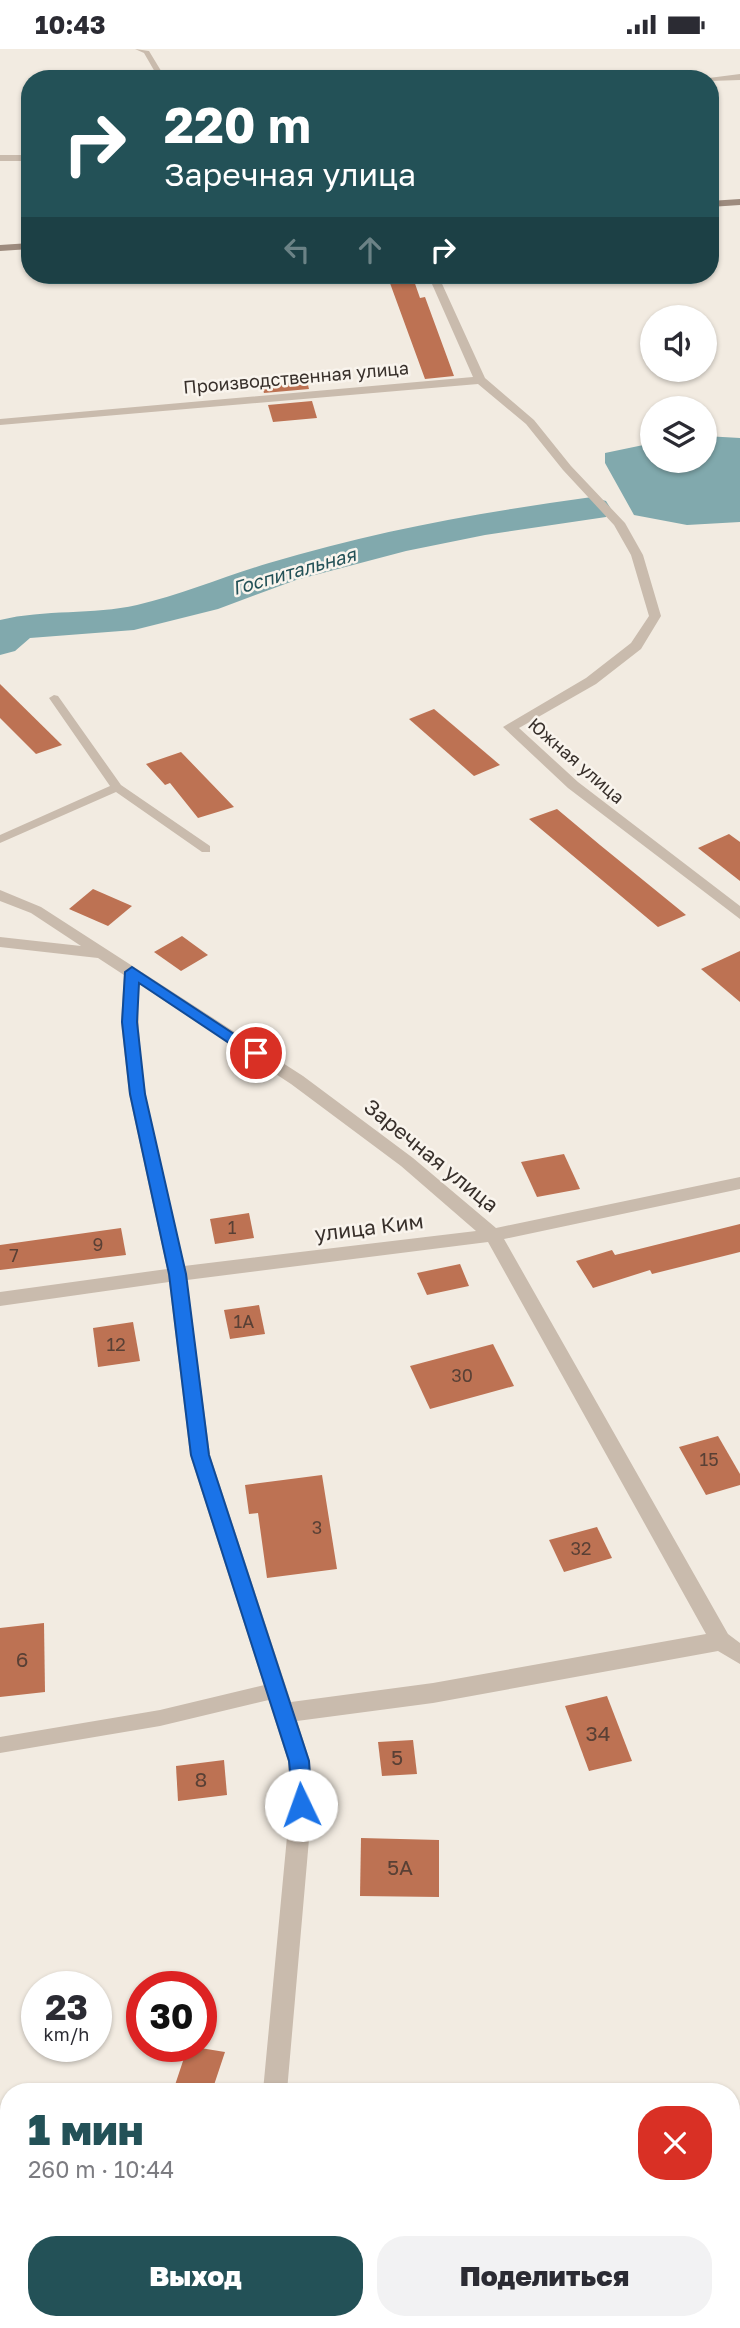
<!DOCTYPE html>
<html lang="ru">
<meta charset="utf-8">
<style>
:root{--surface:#fff;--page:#f2f2f3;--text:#2b2b33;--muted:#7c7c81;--accent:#235157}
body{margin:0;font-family:"Golos Text",sans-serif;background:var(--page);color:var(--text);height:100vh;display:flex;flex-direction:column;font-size:26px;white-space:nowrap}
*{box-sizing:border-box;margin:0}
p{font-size:23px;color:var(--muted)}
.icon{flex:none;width:38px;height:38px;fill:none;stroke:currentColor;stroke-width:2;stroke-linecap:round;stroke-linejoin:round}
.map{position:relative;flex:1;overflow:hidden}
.side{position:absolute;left:0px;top:2034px;width:740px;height:247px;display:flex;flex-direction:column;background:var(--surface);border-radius:28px 28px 0 0;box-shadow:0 2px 5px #0004}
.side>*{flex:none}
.guide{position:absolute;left:21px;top:21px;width:698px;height:214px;border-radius:28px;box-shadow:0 2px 5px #0004;background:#235157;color:#fff;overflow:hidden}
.buttons{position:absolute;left:640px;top:256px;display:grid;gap:14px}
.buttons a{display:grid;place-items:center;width:77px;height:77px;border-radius:50%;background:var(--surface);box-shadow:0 2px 5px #0004;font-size:35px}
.speed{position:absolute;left:21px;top:1922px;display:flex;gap:14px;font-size:35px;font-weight:700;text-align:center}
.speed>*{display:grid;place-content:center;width:91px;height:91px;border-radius:50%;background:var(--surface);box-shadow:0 2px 5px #0004;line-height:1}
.speed small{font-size:18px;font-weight:400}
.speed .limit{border:10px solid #d22;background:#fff;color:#111}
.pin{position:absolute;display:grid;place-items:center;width:60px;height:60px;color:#fff;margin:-30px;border:4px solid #fff;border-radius:50%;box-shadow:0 2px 7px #0007}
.me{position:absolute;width:77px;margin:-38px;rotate:357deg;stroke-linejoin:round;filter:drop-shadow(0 0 5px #0008)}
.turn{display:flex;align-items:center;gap:24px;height:147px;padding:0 28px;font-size:32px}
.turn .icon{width:91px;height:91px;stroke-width:2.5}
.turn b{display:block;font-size:49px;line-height:60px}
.lanes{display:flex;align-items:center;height:66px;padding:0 28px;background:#0003;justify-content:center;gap:35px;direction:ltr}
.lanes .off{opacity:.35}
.round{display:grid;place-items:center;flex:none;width:74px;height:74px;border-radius:28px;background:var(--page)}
.summary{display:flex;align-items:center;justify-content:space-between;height:119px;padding:0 28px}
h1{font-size:42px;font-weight:800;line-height:52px;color:var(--accent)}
.action{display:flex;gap:14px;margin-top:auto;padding:14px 28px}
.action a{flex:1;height:80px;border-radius:28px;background:var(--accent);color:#fff;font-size:28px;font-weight:800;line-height:80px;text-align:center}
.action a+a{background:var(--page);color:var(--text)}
.status{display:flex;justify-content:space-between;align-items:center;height:49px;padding:0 35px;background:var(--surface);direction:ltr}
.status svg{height:19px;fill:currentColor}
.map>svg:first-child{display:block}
.water{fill:#81a9ad}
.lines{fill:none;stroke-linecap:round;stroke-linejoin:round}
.river{fill:#81a9ad;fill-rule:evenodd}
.building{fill:#bd7253}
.lane{fill:#c9bbad;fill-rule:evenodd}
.street{fill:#c9bbad;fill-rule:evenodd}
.secondary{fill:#9d8b7e;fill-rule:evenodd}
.route{fill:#1a73e8;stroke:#114b97;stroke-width:2}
.labels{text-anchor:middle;stroke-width:5;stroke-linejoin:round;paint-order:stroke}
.far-street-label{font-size:18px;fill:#38302b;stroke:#f9f4ed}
.number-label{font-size:18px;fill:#594035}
.far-water-label{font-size:19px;font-style:italic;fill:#235157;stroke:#f9f4ed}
.street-label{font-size:21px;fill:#38302b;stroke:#f9f4ed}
.near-number-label{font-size:21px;fill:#594035}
</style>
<div class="status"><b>10:43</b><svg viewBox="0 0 49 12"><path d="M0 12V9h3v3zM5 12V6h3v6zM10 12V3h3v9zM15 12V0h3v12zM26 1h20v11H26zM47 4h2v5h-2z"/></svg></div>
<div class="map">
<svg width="740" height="2279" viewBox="0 0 740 2279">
<rect width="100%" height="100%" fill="#f2ebe1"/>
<polygon class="water" points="705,387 740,389 740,473 687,476 634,466 605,414 605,404 653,394 653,411 705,411"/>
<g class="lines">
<path class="river" d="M592,448L606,452L611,460L606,468L485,486L406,502L296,531L218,560L134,581L30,589L15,602L0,606V571C45,560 93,566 137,556C183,545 225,527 269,514C375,482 482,463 592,448Z"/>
</g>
<g class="building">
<polygon points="387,226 412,226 420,249 425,248 454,327 425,330"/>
<polygon points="307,332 309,340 264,344 261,336"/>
<polygon points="312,352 317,369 273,373 268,356"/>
<polygon points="0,635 62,696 36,705 0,669"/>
<polygon points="434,660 500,716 474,727 409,670"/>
<polygon points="181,703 234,758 198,769 170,734 165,736 146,715"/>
<polygon points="557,760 600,796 686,866 658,878 529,770"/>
<polygon points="729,785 740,793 740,832 698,799"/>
<polygon points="93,840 132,857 108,877 69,860"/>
<polygon points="182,887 208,906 181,922 154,903"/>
<polygon points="740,902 740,953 701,920"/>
<polygon points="564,1105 580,1140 537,1148 521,1113"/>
<polygon points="249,1164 254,1189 215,1195 210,1170"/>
<polygon points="740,1175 740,1203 652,1225 650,1221 593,1239 576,1212 612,1201 615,1206"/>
<polygon points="121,1179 126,1206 0,1221 0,1196"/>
<polygon points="460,1215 469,1237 427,1246 417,1224"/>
<polygon points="259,1256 265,1285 230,1290 224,1261"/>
<polygon points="133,1273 140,1312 98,1318 93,1279"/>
<polygon points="493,1295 514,1337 430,1360 410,1317"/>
<polygon points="718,1387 740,1425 740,1436 706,1446 679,1398"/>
<polygon points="322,1426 337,1520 267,1529 258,1464 249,1465 245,1436"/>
<polygon points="597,1478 612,1509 564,1523 549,1491"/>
<polygon points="44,1574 45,1643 0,1648 0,1579"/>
<polygon points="607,1647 632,1712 589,1722 565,1657"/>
<polygon points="413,1691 417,1725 382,1727 378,1693"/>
<polygon points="224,1711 227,1746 178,1752 176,1717"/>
<polygon points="361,1789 439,1791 439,1848 360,1847"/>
<polygon points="188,1997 225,2003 212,2042 173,2042"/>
</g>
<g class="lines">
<g class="lane">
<polygon points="135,0 149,2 166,30 159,30 144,4"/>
<polygon points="54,646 58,647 121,736 210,797 210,803 202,803 116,743 0,794 0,786 110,737 49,649"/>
<polygon points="277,1633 283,1636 286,1641 283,1646 277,1649 160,1677 0,1704 0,1688 160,1661"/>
</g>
<g class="street">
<polygon points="740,25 740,31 710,32 710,30 701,30"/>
<rect x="0" y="106" width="30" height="6"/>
<polygon points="428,226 438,226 485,329 534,371 571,417 625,474 643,506 661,567 641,600 596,635 519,679 578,733 740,857 740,870 568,739 503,678 586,629 631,594 649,567 631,506 614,476 563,421 526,375 478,335 0,376 0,370 473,328"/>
<path d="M0,841L41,858L303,1027L413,1109L496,1179L740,1128V1140L504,1190L728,1585L740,1594V1615L718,1602L433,1654L297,1672L310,1712L312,1756L287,2042H263L290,1756L288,1712L190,1406L169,1233L0,1257V1243L167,1220L129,1045L121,973L124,926L98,909L0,898V888L81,897L31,864L0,852ZM139,935L291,1035L401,1117L476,1182L184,1217C163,1125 134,1031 139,935ZM488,1193L706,1585L433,1634L291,1653L210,1406L187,1231Z"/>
<rect x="241" y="2272" width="26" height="7"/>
</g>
<g class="secondary">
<polygon points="740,150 740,156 710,158 710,152"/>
<polygon points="30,194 30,200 0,202 0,196"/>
</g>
</g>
<polygon class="route" points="132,918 263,1004 256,1009 250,1008 139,934 137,973 145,1045 186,1225 209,1406 309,1712 312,1756 309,1762 301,1765 294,1762 289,1712 191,1406 169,1225 130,1045 122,973 125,923"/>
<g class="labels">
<g class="far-street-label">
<text transform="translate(296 329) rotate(-5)" y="6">Производственная улица</text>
<text transform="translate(576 712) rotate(41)" y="6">Южная улица</text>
</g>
<g class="number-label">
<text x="232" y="1185">1</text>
<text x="98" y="1202">9</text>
<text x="14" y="1213">7</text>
<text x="244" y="1279">1А</text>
<text x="116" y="1302">12</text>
<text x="462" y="1333">30</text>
<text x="709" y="1417">15</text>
<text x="317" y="1485">3</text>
<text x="581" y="1506">32</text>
</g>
<g class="far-water-label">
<text transform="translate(294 522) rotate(-16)" y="7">Госпитальная</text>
</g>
<g class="street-label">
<text transform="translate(431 1107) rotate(39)" y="7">Заречная улица</text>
<text transform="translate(369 1179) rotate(-7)" y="7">улица Ким</text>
</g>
<g class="near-number-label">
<text x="22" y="1618">6</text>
<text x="598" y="1692">34</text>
<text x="397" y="1716">5</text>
<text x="201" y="1738">8</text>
<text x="400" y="1826">5А</text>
</g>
</g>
</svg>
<div class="buttons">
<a><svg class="icon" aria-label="sound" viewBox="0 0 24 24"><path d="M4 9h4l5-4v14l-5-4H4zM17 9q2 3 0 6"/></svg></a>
<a><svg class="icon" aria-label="layers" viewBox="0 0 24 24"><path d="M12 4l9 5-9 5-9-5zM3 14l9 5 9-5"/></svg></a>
</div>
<div class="speed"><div>23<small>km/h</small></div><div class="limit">30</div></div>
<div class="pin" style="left:256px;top:1004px;background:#d93025"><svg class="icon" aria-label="arrive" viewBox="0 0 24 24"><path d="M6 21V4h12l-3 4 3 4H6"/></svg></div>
<svg class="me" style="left:301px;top:1756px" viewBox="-20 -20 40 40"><circle r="19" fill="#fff"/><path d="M0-13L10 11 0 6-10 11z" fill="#1a73e8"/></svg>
<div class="guide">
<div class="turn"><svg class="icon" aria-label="right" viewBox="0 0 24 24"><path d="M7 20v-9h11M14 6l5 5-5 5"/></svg><div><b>220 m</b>Заречная улица</div></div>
<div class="lanes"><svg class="icon off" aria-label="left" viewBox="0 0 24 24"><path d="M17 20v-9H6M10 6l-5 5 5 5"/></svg><svg class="icon off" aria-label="ahead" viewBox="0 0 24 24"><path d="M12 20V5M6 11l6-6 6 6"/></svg><svg class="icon" aria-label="right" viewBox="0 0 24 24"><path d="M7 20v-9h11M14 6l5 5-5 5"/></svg></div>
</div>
<section class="side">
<div class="summary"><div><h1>1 мин</h1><p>260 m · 10:44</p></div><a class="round" style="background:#d93025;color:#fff"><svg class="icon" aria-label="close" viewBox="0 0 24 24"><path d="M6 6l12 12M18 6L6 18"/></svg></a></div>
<div class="action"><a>Выход</a><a>Поделиться</a></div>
</section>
</div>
